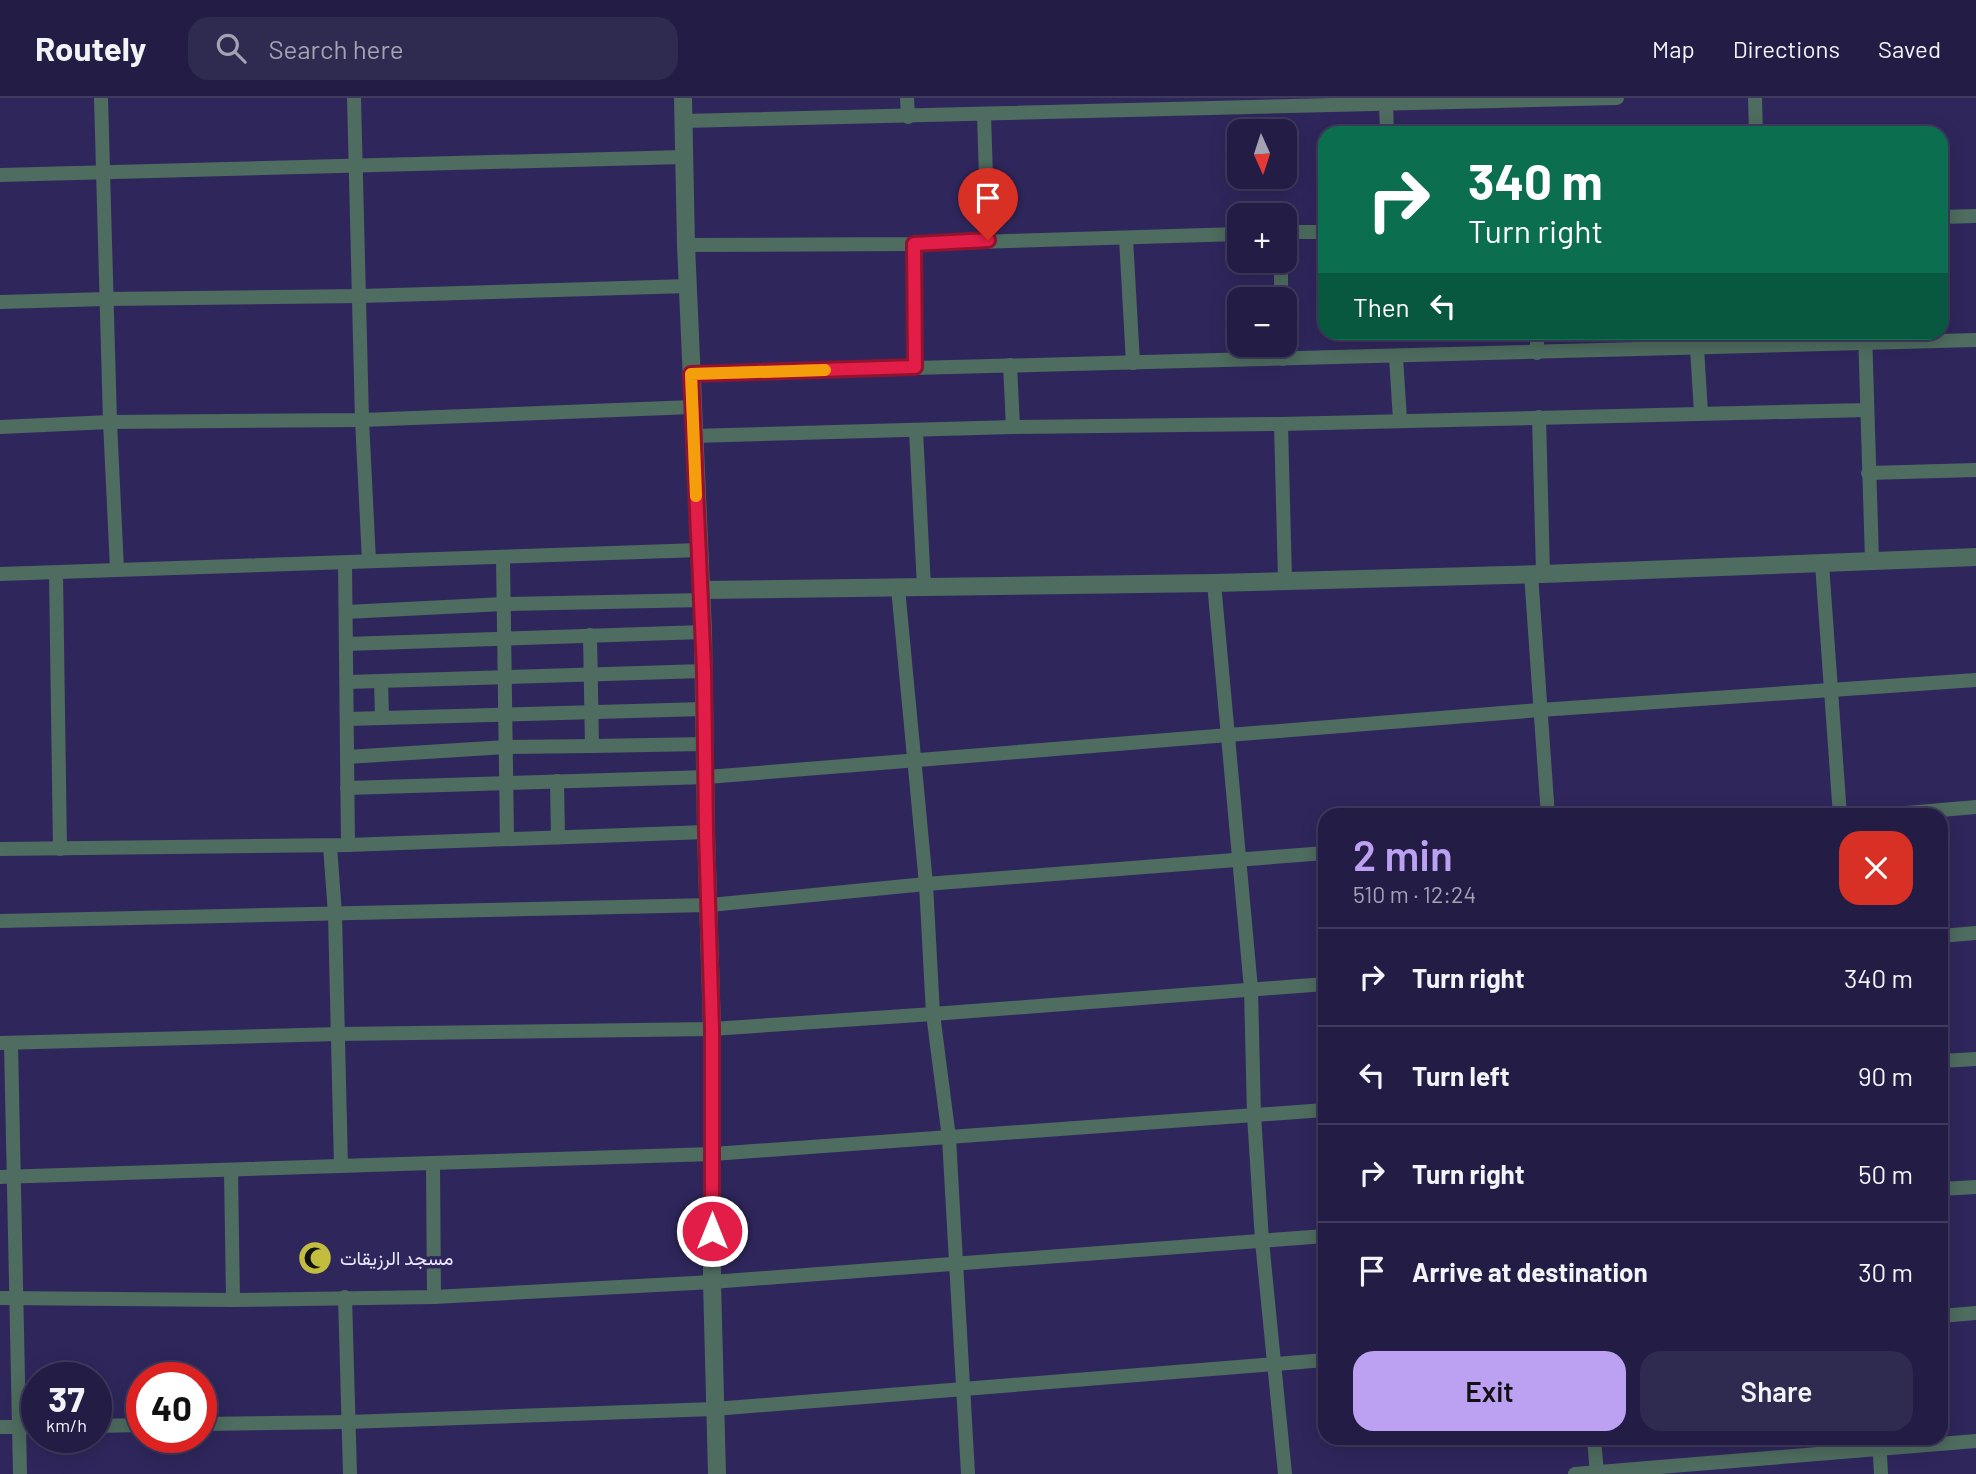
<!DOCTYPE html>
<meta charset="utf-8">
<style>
:root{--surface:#231d45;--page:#2f2a50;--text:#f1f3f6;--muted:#a3a2b3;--line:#403b5e;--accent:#bca0f2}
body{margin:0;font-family:Barlow,Vazirmatn,sans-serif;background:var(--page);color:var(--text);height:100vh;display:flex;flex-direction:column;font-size:26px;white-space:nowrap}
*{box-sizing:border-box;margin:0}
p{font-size:23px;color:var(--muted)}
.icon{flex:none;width:38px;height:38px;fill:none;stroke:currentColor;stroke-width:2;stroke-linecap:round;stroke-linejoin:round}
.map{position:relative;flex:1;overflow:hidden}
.panel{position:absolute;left:1318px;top:710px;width:630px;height:637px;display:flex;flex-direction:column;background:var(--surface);border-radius:21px;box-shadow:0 4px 18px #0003,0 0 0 2px var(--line)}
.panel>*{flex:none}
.banner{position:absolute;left:1318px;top:28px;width:630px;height:214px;border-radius:21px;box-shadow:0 4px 18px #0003,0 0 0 2px var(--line);background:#0b6e4f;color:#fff;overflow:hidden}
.needle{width:46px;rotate:177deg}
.fabs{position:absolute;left:1227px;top:21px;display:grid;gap:14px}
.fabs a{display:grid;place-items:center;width:70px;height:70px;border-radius:14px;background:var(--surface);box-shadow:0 4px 18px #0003,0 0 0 2px var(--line);font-size:35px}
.speed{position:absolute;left:21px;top:1264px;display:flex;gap:14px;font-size:35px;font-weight:700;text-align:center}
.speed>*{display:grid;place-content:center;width:91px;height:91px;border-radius:50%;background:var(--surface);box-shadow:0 4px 18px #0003,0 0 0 2px var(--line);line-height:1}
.speed small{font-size:18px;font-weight:400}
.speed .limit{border:10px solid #d22;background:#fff;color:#111}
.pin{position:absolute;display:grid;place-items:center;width:60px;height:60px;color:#fff;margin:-72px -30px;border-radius:50% 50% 50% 0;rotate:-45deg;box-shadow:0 0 7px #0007}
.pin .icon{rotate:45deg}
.me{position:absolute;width:77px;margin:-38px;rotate:0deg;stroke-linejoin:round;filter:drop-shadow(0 0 5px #0008)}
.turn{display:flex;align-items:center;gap:24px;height:147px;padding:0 35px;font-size:32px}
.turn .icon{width:91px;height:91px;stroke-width:2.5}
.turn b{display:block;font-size:49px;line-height:60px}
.then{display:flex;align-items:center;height:66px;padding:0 35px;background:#0003;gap:14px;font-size:26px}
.round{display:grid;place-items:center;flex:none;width:74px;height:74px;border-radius:21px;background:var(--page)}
.summary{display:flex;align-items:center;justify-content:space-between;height:119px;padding:0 35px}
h1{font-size:42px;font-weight:600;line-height:52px;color:var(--accent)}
.primary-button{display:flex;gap:14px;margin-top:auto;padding:14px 35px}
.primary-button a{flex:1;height:80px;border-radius:21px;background:var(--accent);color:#111;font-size:28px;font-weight:600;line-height:80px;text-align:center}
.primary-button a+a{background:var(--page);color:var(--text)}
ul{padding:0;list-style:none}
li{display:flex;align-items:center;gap:21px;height:98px;padding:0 35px;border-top:2px solid var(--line)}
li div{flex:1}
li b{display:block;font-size:26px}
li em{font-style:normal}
header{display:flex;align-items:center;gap:42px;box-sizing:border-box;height:98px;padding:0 35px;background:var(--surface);border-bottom:2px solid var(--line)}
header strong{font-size:33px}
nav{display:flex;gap:38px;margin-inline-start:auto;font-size:24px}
.search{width:490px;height:63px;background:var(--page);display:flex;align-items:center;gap:18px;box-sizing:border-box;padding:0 24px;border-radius:21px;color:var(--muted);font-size:26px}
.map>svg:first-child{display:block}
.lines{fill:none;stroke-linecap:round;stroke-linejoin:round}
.minor{stroke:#4e6c5f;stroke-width:14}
.tertiary{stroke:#4e6c5f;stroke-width:18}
.route-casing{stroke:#92132f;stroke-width:18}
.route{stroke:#e11d48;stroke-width:12}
.slow{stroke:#f59e0b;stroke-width:12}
.labels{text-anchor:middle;stroke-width:7;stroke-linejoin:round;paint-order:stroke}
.poi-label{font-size:19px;fill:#eaeafe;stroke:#2f275c;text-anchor:start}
</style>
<header>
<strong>Routely</strong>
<div class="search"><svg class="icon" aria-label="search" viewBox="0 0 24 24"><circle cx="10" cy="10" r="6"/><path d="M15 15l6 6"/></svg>Search here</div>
<nav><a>Map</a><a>Directions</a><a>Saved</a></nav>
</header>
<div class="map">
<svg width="1976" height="1376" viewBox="0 0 1976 1376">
<rect width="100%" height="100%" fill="#2f275c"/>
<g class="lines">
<g class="minor">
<polyline points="101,0 110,324 117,471"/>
<polyline points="354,0 362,322 369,463"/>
<polyline points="907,0 908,19"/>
<polyline points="1755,0 1756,35"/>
<polyline points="1386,6 1387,35"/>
<polyline points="984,17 988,142"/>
<polyline points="683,23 1617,0"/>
<polyline points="0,77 684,59"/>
<polyline points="1941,119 1976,118"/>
<polyline points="1284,134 1325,134"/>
<polyline points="1126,140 1133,265"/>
<polyline points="914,146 915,269"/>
<polyline points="686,147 914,146 1239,136"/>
<polyline points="1281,163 1281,201"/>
<polyline points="0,204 107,201 361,198 688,188"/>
<polyline points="1537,234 1537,255"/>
<polyline points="1865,234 1872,462"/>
<polyline points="1282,247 1283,261"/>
<polyline points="1697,250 1701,315"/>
<polyline points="1396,259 1400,322"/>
<polyline points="1010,267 1013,329"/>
<polyline points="691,276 1976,242"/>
<polyline points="1539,319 1543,476"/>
<polyline points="1281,326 1285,482"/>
<polyline points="0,329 110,324 362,322 693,309"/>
<polyline points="916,333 924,489"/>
<polyline points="693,338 1013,329 1281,326 1867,312"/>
<polyline points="1868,375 1976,372"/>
<polyline points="503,459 507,740"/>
<polyline points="345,465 348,747"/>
<polyline points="1822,466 1840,718"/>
<polyline points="56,475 60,751"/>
<polyline points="0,476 700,452"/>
<polyline points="1531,476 1548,718"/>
<polyline points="1214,485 1251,891 1254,1017 1262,1143 1285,1376"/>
<polyline points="898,490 926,786 933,916 949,1040 968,1376"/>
<polyline points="346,514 504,506 703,502"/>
<polyline points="590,537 592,648 705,646"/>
<polyline points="346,546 703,534"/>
<polyline points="381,583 382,619"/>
<polyline points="347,584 704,573"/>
<polyline points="347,621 704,611"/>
<polyline points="347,659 506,649 592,648"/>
<polyline points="557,683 558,739"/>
<polyline points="347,690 707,679 1540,612 1976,582"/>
<polyline points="1872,718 1976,709"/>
<polyline points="330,748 335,816 341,1068"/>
<polyline points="0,751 348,747 706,734"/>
<polyline points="0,823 710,807 926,786 1325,755"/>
<polyline points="1941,838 1976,835"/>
<polyline points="0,945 338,936 712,931 933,916 1325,886"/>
<polyline points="11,945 20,1376"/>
<polyline points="1941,963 1976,961"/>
<polyline points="433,1066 434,1199"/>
<polyline points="231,1072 233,1202"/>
<polyline points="0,1079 713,1056 1325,1012"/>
<polyline points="1941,1091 1976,1089"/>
<polyline points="345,1199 350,1376"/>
<polyline points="0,1200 233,1202 434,1199 712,1184 1325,1138"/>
<polyline points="1941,1218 1976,1215"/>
<polyline points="201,1326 348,1324 714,1311 1325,1262"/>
<polyline points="96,1328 142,1327"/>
<polyline points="0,1329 37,1329"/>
<polyline points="1594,1340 1597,1376"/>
<polyline points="1879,1340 1881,1376"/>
<polyline points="1575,1376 1976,1343"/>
</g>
<g class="tertiary">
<polyline points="683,0 686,147 703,534 706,734 712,931 712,1184 717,1376"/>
<polyline points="702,492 1214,485 1543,476 1976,459"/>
</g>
</g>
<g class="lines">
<g class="route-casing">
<polyline id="route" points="712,1133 712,931 706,734 704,573 691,276 915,269 914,146 988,142"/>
</g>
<use href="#route" class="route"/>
<polyline class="slow" points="696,398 691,276 825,272"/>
</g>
<defs>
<g id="mosque-disc" transform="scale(1.75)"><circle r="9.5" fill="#c2bd3f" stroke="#2f275c"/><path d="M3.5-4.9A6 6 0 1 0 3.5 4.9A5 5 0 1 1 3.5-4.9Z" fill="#111"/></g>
</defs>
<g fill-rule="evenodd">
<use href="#mosque-disc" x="315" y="1160"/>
</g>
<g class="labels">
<g class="poi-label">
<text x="340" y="1167">مسجد الرزيقات</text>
</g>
</g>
</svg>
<div class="fabs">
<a><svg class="needle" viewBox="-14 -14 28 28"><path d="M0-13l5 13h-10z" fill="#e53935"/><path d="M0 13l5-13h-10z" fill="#a3a2b3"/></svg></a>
<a>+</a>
<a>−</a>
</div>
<div class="speed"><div>37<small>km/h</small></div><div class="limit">40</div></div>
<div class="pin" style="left:988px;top:142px;background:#d93025"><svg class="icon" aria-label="arrive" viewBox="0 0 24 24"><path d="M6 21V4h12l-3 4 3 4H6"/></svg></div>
<svg class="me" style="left:712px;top:1133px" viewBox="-20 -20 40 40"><circle r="17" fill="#e11d48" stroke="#fff" stroke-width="3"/><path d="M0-11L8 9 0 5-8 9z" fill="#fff"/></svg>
<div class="banner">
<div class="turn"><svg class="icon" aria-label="right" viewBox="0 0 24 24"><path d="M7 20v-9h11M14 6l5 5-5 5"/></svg><div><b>340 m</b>Turn right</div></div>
<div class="then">Then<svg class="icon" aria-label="left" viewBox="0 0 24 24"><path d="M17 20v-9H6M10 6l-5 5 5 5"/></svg></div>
</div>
<section class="panel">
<div class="summary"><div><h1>2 min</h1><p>510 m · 12:24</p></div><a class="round" style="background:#d93025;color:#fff"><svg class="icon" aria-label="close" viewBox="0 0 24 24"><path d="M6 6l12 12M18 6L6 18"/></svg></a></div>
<ul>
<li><svg class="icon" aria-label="right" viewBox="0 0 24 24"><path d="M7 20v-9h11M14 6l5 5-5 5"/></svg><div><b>Turn right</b></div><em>340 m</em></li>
<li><svg class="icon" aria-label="left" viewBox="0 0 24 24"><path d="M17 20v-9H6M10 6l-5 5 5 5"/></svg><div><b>Turn left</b></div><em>90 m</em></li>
<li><svg class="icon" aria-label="right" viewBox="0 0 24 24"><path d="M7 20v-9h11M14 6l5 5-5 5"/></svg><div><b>Turn right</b></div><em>50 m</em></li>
<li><svg class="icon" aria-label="arrive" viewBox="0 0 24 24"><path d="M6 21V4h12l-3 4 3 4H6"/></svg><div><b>Arrive at destination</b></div><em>30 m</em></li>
</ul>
<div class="primary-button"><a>Exit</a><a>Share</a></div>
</section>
</div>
